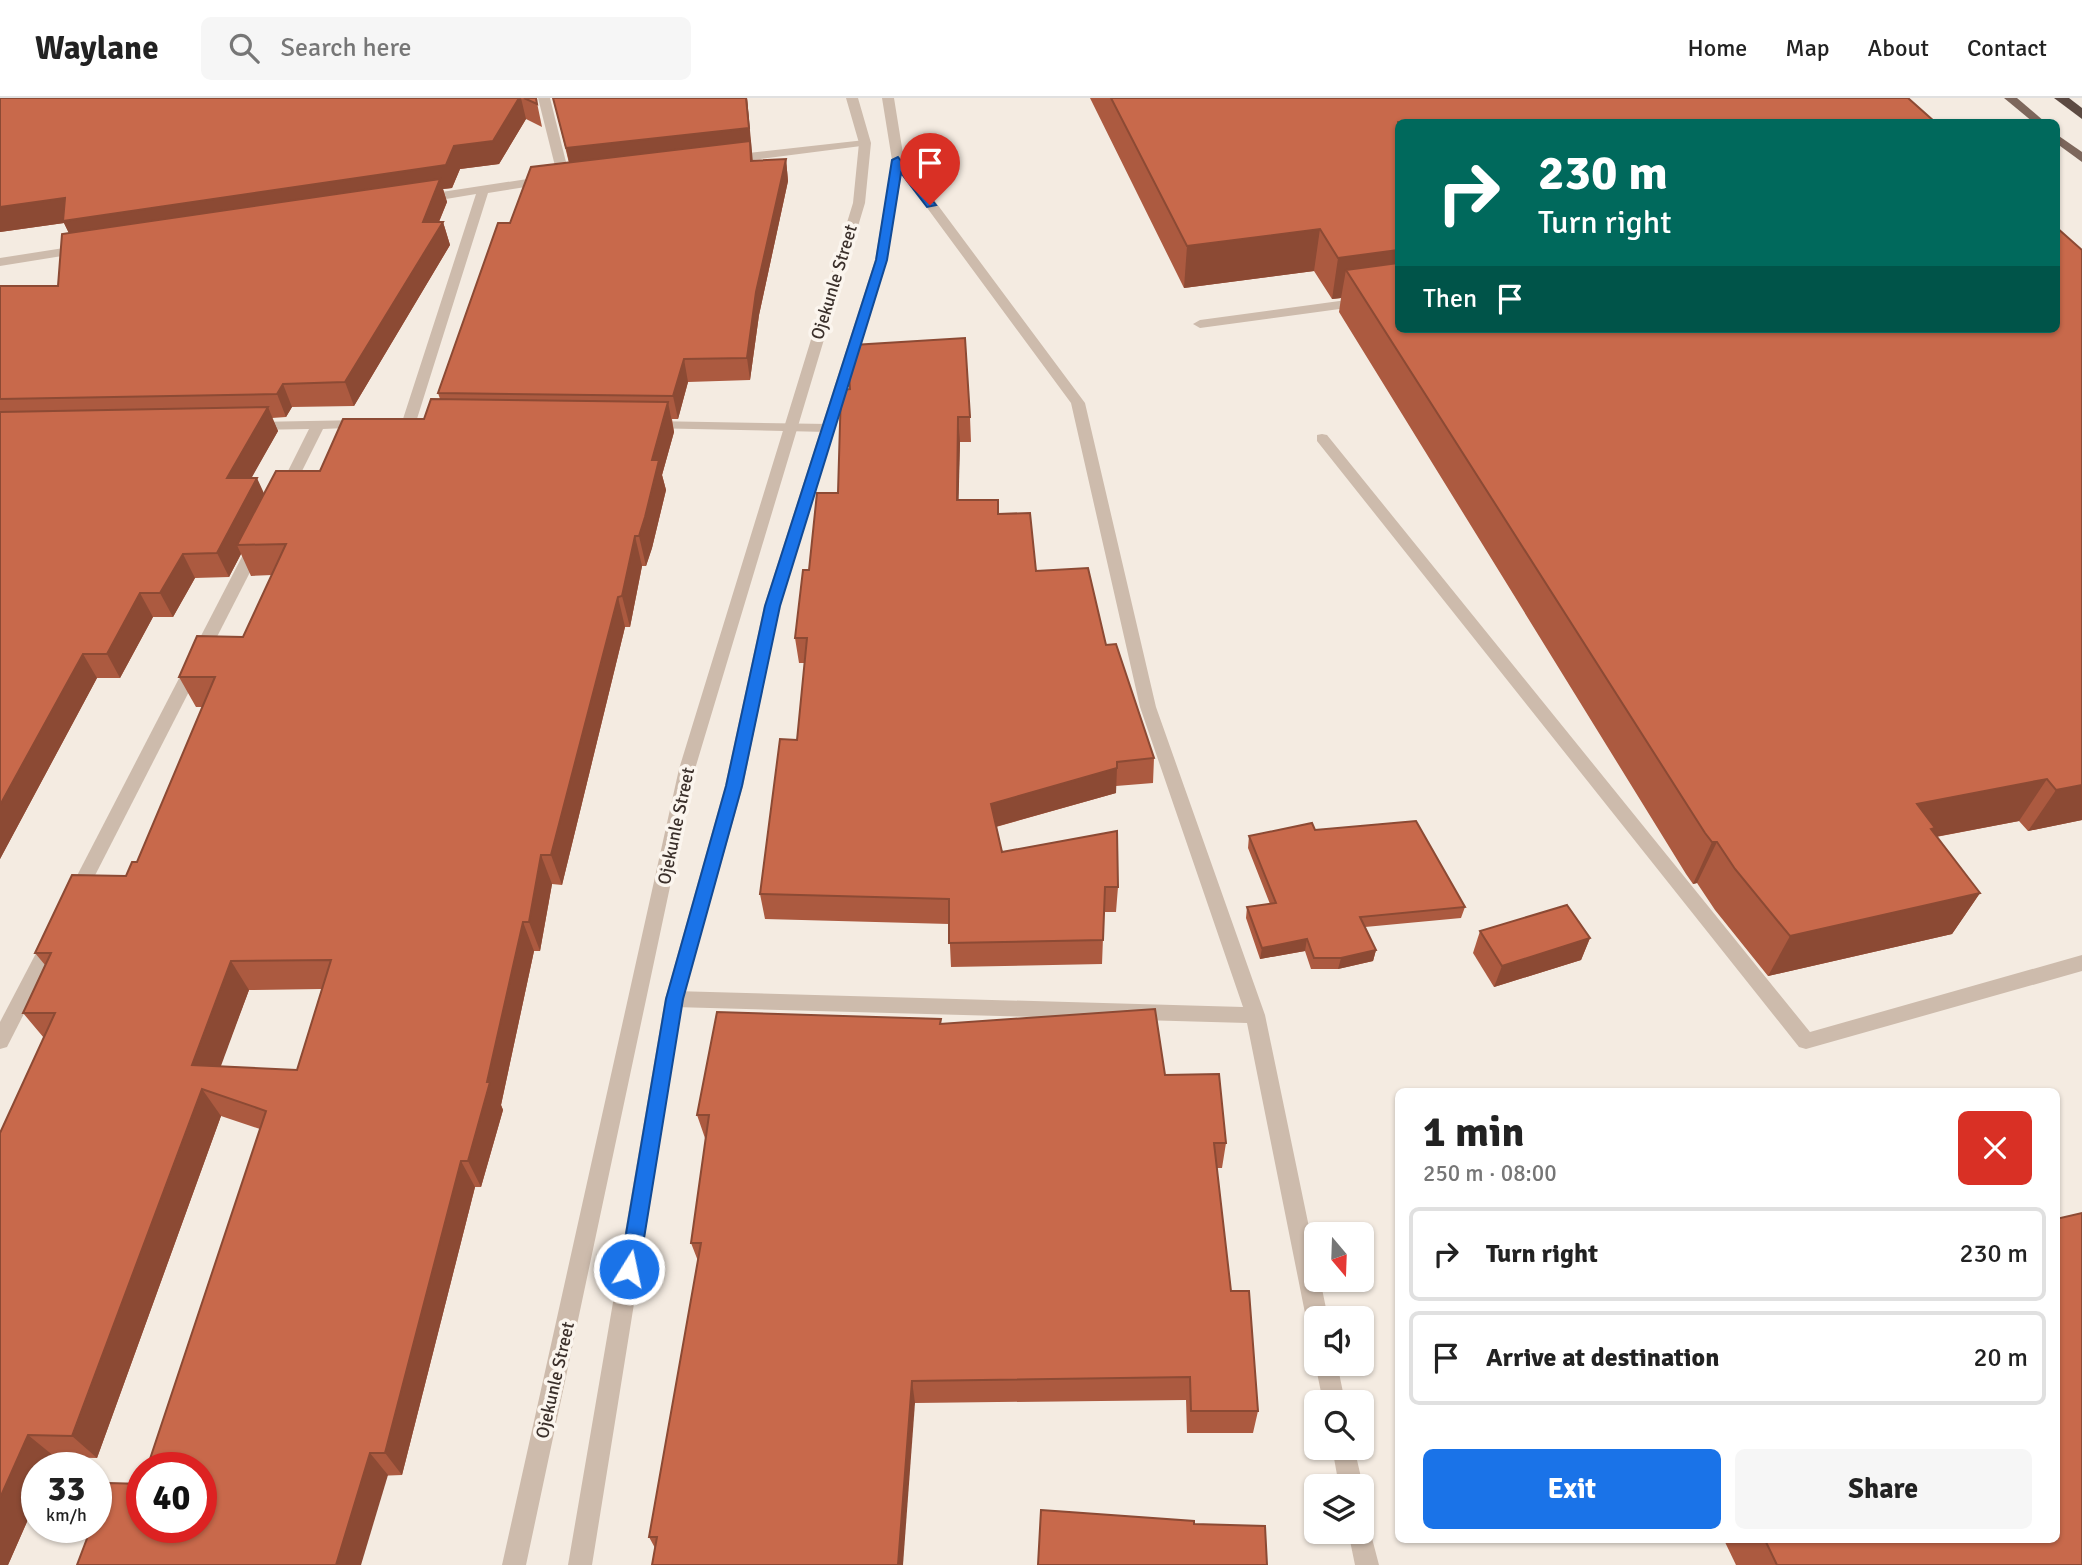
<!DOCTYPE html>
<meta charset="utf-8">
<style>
:root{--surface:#fff;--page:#f6f6f6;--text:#222;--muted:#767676;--line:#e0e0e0;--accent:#1a73e8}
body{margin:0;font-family:Signika,sans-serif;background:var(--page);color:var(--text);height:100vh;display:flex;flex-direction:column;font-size:26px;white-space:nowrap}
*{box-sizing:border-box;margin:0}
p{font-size:23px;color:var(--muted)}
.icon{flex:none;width:38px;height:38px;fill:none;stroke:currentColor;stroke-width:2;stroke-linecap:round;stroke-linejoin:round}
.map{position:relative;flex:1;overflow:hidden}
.side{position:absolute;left:1395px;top:990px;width:665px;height:455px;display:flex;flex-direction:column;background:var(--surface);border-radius:10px;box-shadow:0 2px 5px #0004}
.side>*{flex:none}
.banner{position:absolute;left:1395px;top:21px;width:665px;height:214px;border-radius:10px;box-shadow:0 2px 5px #0004;background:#00695c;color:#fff;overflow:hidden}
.needle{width:46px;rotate:161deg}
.controls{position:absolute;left:1304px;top:1124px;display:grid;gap:14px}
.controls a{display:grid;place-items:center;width:70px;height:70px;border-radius:10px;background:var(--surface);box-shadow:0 2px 5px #0004;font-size:35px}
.speed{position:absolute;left:21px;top:1354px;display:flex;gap:14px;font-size:35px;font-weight:700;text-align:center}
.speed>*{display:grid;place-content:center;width:91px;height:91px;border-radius:50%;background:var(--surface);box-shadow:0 2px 5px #0004;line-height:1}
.speed small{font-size:18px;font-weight:400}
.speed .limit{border:10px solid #d22;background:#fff;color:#111}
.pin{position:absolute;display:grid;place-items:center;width:60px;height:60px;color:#fff;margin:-72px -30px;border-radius:50% 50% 50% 0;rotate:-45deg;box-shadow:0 0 7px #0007}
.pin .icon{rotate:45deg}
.me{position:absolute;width:77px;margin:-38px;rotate:10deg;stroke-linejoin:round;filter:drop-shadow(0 0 5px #0008)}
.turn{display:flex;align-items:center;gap:24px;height:147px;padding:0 28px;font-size:32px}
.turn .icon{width:91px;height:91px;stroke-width:2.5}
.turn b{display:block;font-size:49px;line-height:60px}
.then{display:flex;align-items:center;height:66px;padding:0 28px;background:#0003;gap:14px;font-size:26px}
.round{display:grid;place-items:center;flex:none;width:74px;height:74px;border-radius:10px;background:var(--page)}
.headline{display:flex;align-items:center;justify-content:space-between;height:119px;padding:0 28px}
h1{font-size:42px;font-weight:800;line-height:52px}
.primary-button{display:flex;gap:14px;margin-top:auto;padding:14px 28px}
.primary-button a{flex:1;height:80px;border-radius:10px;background:var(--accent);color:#fff;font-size:28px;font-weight:800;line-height:80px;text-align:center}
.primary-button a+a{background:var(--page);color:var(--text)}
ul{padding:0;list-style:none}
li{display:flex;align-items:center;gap:21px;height:94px;margin:0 14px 10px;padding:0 14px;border:4px solid var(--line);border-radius:10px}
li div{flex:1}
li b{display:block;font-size:26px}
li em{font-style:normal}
header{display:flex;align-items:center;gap:42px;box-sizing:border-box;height:98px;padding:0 35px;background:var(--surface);border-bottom:2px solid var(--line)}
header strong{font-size:33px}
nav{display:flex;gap:38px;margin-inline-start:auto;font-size:24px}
.search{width:490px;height:63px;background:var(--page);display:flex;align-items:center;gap:18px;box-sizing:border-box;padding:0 24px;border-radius:10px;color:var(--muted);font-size:26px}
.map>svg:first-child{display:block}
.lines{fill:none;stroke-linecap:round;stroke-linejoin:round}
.service{fill:#cdbbac;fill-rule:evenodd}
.minor{fill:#cdbbac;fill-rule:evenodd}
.tertiary{fill:#cdbbac;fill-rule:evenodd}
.primary{fill:#7d675c;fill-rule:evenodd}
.motorway{fill:#5c4a42;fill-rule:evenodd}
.wall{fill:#ac5a40;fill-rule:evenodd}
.shaded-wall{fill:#8c4a34}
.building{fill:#c8694b;stroke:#8c4a34;stroke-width:2;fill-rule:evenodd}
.route{fill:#1a73e8;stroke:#114b97;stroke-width:2}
.labels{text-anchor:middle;stroke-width:7;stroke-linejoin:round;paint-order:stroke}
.street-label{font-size:18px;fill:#3b302b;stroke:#fbf5ee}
</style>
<header>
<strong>Waylane</strong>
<div class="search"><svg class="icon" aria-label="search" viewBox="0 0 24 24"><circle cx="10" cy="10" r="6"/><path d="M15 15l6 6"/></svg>Search here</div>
<nav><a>Home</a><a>Map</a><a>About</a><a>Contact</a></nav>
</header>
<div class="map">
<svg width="2082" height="1467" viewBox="0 0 2082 1467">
<rect width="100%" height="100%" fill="#f4ebe1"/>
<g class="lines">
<g class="service">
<polygon points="894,59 902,59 1085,305 1156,609 1265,917 1316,1163 1316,1181 1320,1181 1328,1220 1316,1220 1316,1230 1309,1227 1306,1220 1247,925 674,909 667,907 665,901 667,895 674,893 1243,909 1140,609 1071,305 894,65"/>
<polygon points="1398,195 1398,203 1200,230 1193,226 1200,222"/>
<polygon points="1322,336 1327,337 1810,934 2082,857 2082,873 1806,951 1799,949 1317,343 1317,337"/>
<polygon points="1316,1263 1316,1265 1337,1265 1345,1304 1323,1304 1315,1265"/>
<polygon points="1332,1349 1354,1349 1363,1388 1362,1390 1362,1388 1339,1388"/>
<polygon points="1362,1422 1368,1425 1379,1467 1355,1467 1348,1433 1362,1433"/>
</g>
<g class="minor">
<polygon points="538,0 550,0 569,76 577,76 577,82 564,84 558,80"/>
<polygon points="865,42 869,43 869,47 730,65 724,61 730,57"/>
<polygon points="547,78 553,82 551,85 488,95 416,324 409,328 404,327 402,324 476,96 422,105 416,101 422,97"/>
<polygon points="83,147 87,148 87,154 0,168 0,160"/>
<polygon points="364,322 371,326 369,329 323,331 292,393 285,398 278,393 309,331 252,332 245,328 252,324"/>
<polygon points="651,323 828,326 835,330 828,334 646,330 644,327"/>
<polygon points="257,440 265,445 85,797 82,802 70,802 67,797 249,445"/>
<polygon points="52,836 59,838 61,843 7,949 0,951 0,924 45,838"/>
</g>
<g class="tertiary">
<polygon points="846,0 858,0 871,45 865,105 695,671 526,1467 502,1467 679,671 853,105 859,45"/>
<polygon points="882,0 894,0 904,62 887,162 780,508 743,688 683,901 592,1467 568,1467 665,901 725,688 764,508 875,162 892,62"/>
</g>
<g class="primary">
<polygon points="2004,0 2017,0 2045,24 2033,24"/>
<polygon points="2056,36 2082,54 2082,64 2056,45"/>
</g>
<polygon class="motorway" points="2054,0 2069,0 2082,10 2082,21"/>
</g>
<g class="wall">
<path d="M0,0H536L542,29L526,21L499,66L460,71L452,90L443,91L447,104L439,124H443L450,147L354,308L292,309L286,319L272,320L278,333L251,380L264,396L320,373L424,321L440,301L438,295L510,125L569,65L553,0H747L752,63L786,61L788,83L759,217L750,282L688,284L678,321H672L674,334L662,377L666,392L652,450L646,468H642L630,529H625L562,787L552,786L540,853H534L501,1007L503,1012L481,1089H475L402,1377L142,1387L260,1031L221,1018L97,1360L55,1359L37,1370V1401L8,1467H0L44,940L23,915L45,867L35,855L126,778L137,764L203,609H196L179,579L243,539L272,477L251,478L241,456L229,479L195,480L173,519H153L120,580H97L0,761V188H58L69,135L64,125L0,134ZM322,891L297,972L220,968L249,892Z"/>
<polygon points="1090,0 1908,0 1398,24 1398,231 2056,231 2082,722 2028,733 2019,723 1936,739 1980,795 1952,836 1768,878 1715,812 1697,785 1693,786 1686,776 1339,214 1341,200 1332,201 1314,173 1184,190"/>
<polygon points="850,291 970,319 971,344 960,344 958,402 998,416 1036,473 1106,547 1154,660 1153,685 1116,688 1116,695 996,729 1002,754 1118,789 1116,814 1104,814 1102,866 951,869 949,826 765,821 760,796 797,642 805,565 799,565 795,540 809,472 838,395"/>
<polygon points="1315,732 1465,809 1461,820 1365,829 1376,852 1373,863 1338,871 1311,871 1305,853 1260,861 1246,820 1247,809 1270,806 1248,750 1249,738"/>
<polygon points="1480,833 1590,840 1581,862 1494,889 1473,855"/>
<polygon points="941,926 1165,977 1226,1045 1222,1070 1217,1070 1231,1193 1258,1313 1253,1335 1187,1335 1186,1302 915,1305 655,1450 649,1439 698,1163 691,1145 706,1043 697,1017"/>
<polygon points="1724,1442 2056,1442 2082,1467 1736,1467"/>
</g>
<g class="shaded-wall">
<polygon points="519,0 521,0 526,21 499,66 460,71 452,90 443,91 447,104 430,145 443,124 450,147 354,308 345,284 74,146 64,125 0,134 0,109 454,48"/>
<polygon points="747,0 753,65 571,73 566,50"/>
<polygon points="786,61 788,83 759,217 750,282 747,260 756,194"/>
<polygon points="1320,131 1314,173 1184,190 1187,148"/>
<polygon points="1398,152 1398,193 1346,172 1341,200 1332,201 1338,160"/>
<polygon points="684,261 688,284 678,321 673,298"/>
<polygon points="283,286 292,309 286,319 277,296"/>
<polygon points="668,304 674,334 662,377 666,392 652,450 646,468 639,438 652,362"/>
<polygon points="268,309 278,333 238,404 227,380"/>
<polygon points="958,319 960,344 958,428 957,402"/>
<polygon points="257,380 268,404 237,447 241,456 229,479 217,455"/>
<polygon points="635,438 642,468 630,529 622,498"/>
<polygon points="183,456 195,480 173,519 160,495"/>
<polygon points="140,495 153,519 120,580 107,556"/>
<polygon points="618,499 625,529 562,787 551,757"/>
<polygon points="83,556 97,580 0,761 0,707"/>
<polygon points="1117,670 1116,695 991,730 991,706"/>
<polygon points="2047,681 2019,723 1929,740 1917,706"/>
<polygon points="2082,687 2082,722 2028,733 2056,692"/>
<polygon points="1712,744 1717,744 1697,785 1693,786"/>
<polygon points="541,757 552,786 540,853 529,824"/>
<polygon points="1980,795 1952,836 1768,878 1790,838"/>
<polygon points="523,824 534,853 501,1007 503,1012 481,1089 468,1063 487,984"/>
<polygon points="1590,840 1581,862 1494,889 1502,868"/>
<polygon points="1307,841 1305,853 1260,861 1262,850"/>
<polygon points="1376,852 1373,863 1338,871 1341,860"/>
<polygon points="231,863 249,892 211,995 192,967"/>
<polygon points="202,991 221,1018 97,1360 72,1338"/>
<polygon points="461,1063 475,1089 402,1377 385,1355"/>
<polygon points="912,1283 915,1305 903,1467 898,1467"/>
<polygon points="28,1337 55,1359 50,1370 37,1370 37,1401 8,1467 0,1467 0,1400"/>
<polygon points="370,1355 388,1377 361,1467 336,1467"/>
</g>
<g class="building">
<polygon points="0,0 519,0 493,43 454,48 446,67 63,123 65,100 0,109"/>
<polygon points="524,0 536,0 537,6"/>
<polygon points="553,0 746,0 749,30 566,50"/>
<polygon points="1111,0 1908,0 1935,24 1398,24 1398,152 1338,160 1320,131 1187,148"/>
<polygon points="750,43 751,63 786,61 756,194 747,260 684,261 673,298 438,295 498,125 510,125 531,69"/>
<polygon points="440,81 423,124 443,124 345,284 283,286 277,296 0,301 0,188 58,188 62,136"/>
<polygon points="2056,129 2082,152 2082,687 2056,692 2047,681 1917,706 1935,730 1931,731 1980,795 1790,838 1735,771 1717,744 1712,744 1705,735 1346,172 1398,165 1398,231 2056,231"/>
<polygon points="965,240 970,319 958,319 957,402 998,402 998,416 1030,415 1036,473 1088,470 1106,547 1116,546 1154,660 1117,664 1117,670 991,706 1002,754 1117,733 1118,789 1105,789 1103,842 949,845 949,801 760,796 780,641 797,642 807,540 795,540 803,472 809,472 817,395 838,395 841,292 850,291 848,263 853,247"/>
<path d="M431,301L668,304L652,362H659L645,419L639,438H635L622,498L618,499L551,757H541L529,824H523L487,984H490L468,1063H461L385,1355H370L336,1467H77L91,1430H96V1417L109,1385L142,1386V1430H201V1370H147L266,1013L202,991L72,1338L28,1337L0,1400V1035L55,915H23L51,855H35L72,777L126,778L132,764H137L215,579H179L197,538L243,539L286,446L237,447L276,373H320L343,321H424ZM331,862L297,972L192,967L231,863Z"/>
<polygon points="268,309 227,380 257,380 217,455 183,456 160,495 140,495 107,556 83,556 0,707 0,314"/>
<polygon points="1416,723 1465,809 1360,819 1376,852 1341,860 1314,860 1307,841 1262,850 1247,809 1276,805 1249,738 1312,725 1315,732"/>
<polygon points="1567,807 1590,840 1502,868 1480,833"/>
<polygon points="1155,911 1165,977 1219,976 1226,1045 1214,1045 1231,1193 1249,1193 1258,1313 1191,1313 1190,1279 912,1283 898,1467 652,1467 657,1439 649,1439 701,1145 691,1145 709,1017 697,1017 717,914 941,921 940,926"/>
<polygon points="2082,1115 2082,1467 1777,1467 1765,1442 2056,1442 2056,1121"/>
<polygon points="1041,1412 1194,1423 1194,1426 1265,1428 1267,1467 1038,1467"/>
</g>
<polygon class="route" points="898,59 936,107 927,109 901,75 887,162 780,508 742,688 683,901 639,1171 636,1177 629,1180 622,1177 620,1171 666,901 726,688 765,508 876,162 892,62"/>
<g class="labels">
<g class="street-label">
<text transform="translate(834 184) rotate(-73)" y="6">Ojekunle Street</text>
<text transform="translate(676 728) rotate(-78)" y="6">Ojekunle Street</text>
<text transform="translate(555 1282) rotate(-77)" y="6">Ojekunle Street</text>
</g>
</g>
</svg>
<div class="controls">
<a><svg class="needle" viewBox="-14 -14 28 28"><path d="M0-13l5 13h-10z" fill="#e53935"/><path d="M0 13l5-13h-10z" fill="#767676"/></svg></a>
<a><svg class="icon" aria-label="sound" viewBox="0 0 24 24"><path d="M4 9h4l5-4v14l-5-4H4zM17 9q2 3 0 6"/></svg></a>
<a><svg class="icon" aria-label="search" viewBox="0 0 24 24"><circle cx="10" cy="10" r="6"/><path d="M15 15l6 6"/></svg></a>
<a><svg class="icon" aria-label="layers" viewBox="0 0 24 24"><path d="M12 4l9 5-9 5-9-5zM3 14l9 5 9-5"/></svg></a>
</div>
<div class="speed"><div>33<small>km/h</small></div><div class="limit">40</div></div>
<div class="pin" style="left:930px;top:107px;background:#d93025"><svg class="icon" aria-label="arrive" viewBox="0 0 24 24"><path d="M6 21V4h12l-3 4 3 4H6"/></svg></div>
<svg class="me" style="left:629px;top:1171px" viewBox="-20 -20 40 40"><circle r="17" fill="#1a73e8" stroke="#fff" stroke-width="3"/><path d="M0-11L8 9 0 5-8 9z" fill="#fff"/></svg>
<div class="banner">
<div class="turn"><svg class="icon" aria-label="right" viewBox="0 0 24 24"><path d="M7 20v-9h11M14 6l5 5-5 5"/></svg><div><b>230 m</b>Turn right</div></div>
<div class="then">Then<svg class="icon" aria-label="arrive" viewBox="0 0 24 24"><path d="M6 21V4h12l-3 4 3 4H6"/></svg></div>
</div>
<section class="side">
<div class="headline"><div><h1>1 min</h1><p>250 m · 08:00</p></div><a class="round" style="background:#d93025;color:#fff"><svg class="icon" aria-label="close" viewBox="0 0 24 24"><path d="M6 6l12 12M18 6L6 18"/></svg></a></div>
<ul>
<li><svg class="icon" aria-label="right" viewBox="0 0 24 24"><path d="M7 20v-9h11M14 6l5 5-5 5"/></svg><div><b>Turn right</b></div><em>230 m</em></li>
<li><svg class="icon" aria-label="arrive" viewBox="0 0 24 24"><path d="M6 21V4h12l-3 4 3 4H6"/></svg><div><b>Arrive at destination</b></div><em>20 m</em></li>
</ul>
<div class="primary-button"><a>Exit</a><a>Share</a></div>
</section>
</div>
